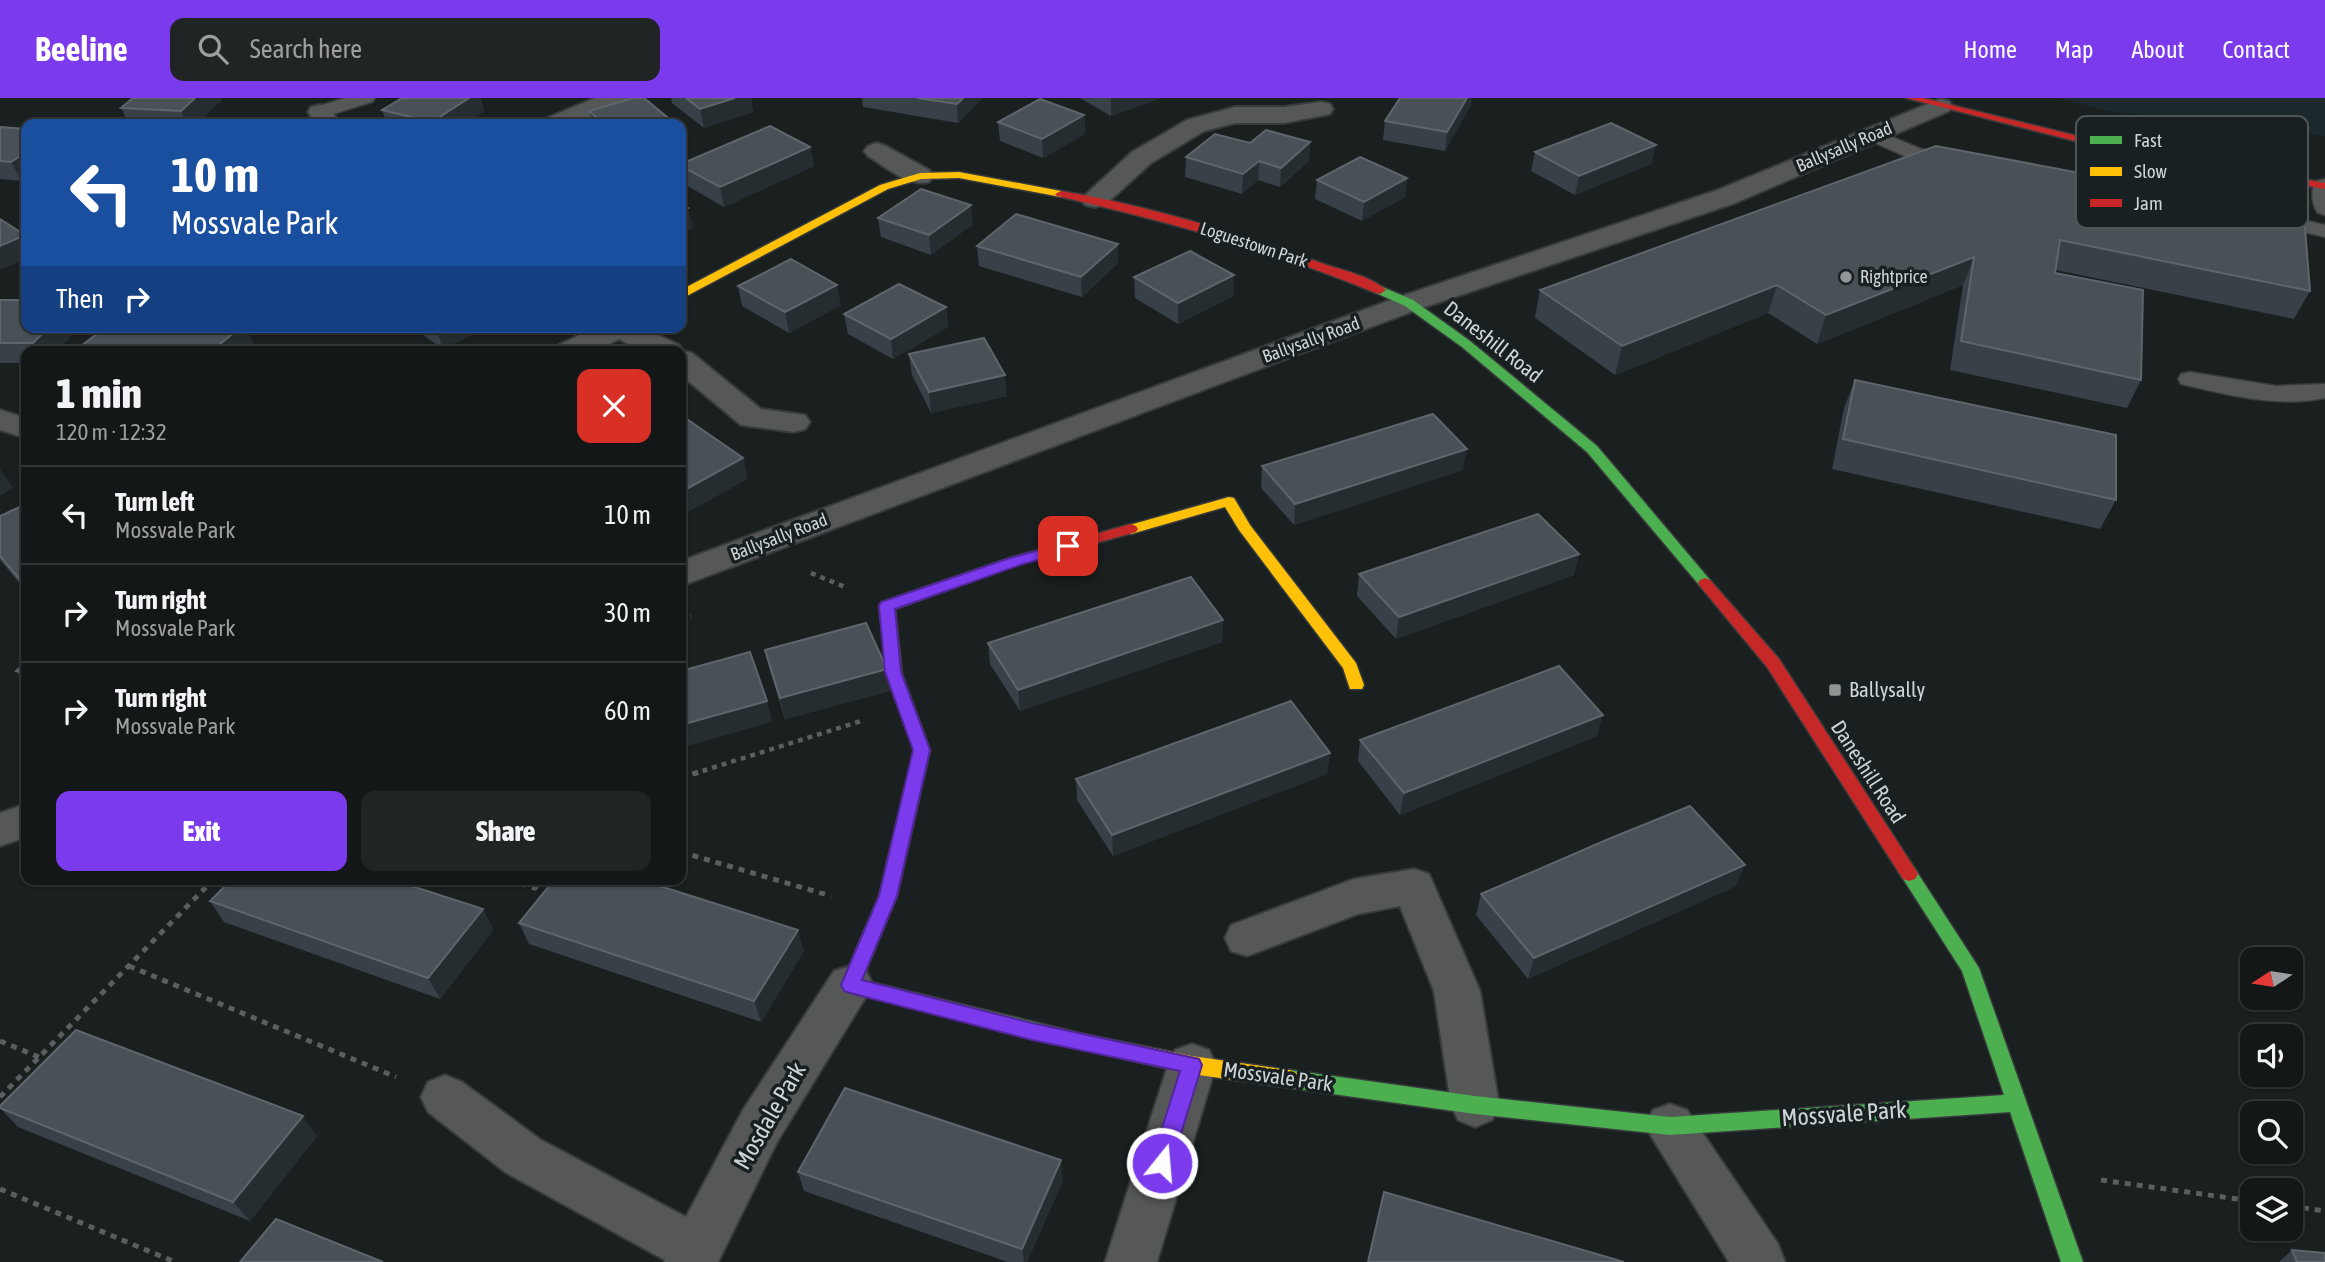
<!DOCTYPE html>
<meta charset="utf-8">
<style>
:root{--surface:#141718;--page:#212425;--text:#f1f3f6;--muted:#9d9fa2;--line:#333637;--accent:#7c3aed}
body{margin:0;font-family:"Asap Condensed",sans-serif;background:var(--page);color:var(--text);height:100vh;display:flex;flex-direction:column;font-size:26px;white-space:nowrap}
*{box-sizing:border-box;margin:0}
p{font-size:23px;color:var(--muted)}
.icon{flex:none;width:38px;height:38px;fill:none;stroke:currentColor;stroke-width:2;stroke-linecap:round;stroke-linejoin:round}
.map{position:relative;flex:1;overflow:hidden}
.side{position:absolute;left:21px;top:248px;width:665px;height:539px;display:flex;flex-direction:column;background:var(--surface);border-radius:14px;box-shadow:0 2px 5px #0004,0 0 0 2px var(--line)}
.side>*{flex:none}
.guide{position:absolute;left:21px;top:21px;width:665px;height:214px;border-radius:14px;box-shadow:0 2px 5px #0004,0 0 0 2px var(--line);background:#1a4fa0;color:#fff;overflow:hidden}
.needle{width:46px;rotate:258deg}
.fabs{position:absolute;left:2240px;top:849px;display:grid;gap:14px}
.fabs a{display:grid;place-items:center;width:63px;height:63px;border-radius:14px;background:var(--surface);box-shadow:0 2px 5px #0004,0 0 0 2px var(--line);font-size:35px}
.pin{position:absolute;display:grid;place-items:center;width:60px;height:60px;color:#fff;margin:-30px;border-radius:14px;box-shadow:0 4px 10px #0006}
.me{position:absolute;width:77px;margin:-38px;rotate:17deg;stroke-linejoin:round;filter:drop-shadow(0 0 5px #0008)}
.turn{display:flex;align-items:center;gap:24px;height:147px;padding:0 35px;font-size:32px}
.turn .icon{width:91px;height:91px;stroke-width:2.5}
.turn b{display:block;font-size:49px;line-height:60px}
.then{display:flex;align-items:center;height:66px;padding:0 35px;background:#0003;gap:14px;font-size:26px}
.round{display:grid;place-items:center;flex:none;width:74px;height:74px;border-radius:14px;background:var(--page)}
.headline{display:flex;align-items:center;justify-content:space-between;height:119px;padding:0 35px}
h1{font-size:42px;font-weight:800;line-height:52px}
.button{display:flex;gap:14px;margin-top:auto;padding:14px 35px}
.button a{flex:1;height:80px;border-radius:14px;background:var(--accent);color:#fff;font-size:28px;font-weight:800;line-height:80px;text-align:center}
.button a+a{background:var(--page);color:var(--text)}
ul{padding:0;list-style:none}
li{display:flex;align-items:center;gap:21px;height:98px;padding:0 35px;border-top:2px solid var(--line)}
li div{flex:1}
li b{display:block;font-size:26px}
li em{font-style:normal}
header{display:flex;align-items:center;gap:42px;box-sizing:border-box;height:98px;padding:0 35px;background:var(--accent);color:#fff}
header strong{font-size:33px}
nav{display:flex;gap:38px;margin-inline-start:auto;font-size:24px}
.search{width:490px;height:63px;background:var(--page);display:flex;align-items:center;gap:18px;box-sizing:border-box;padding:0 24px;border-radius:14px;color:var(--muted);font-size:26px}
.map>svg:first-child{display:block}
.built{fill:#1b292d}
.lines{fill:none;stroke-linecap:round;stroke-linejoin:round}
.lane-casing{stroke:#383b3c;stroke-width:3}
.street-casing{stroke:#383b3c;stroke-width:4}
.fast-casing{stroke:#383b3c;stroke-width:3}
.slow-casing{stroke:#383b3c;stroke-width:3}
.jam-casing{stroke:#383b3c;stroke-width:3}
.path-far1{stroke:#5c5f5f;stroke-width:4.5;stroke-dasharray:5 5;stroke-linecap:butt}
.path{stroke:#5c5f5f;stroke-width:5;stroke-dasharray:6 6;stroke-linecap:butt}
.lane{fill:#565757;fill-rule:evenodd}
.street{fill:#565757;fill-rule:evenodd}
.fast{fill:#4caf50;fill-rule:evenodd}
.slow{fill:#ffc107;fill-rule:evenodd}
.jam{fill:#c62828;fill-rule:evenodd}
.wall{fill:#384148}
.shaded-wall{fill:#252d31}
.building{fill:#495157;stroke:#5e656b;stroke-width:2}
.route{fill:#7c3aed;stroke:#51269a;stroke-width:2}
.poi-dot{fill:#909596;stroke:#182022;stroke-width:2.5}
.labels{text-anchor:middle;stroke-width:7;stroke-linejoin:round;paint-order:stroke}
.far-street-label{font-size:18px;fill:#cfd4d6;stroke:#182022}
.far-poi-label{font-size:18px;fill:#cfd4d6;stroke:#182022;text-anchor:start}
.street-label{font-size:21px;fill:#cfd4d6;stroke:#182022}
.poi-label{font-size:21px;fill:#cfd4d6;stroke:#182022;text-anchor:start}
.near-street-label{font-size:24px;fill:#cfd4d6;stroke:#182022}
.key{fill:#182022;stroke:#4f5658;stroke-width:2}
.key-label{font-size:19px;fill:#cfd4d6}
</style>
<header>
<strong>Beeline</strong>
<div class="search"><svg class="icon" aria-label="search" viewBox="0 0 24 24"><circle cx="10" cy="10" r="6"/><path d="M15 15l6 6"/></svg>Search here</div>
<nav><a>Home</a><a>Map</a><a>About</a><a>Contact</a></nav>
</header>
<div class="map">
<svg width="2325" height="1164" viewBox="0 0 2325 1164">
<rect width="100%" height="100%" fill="#1a1f20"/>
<polygon class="built" points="2058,0 2325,0 2325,38 2108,13"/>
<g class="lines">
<g class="lane-casing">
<g id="lane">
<polygon points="345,0 375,0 372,4 320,20 310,14 313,10"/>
<polygon points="1873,31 1921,51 1960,59 1963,63 1960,67 1953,69 1909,60 1866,41 1863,37"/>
<path d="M2325,81V117L2318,115C2312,108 2310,90 2316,83Z"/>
<polygon points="2264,113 2325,127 2325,139 2257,123 2253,119 2257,115"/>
<path d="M2190,274L2276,288L2325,286V300C2279,310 2227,297 2181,286L2178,281L2181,276Z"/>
</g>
</g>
<g class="street-casing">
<g id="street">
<polygon points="595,0 628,0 625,5 575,26 541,26 545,21"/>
<polygon points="1940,1 1949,3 1952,8 1949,13 1735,105 1419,211 681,488 681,463 1399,199 1715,93"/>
<polygon points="1321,4 1330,6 1333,11 1330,16 1284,25 1235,25 1204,33 1151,65 1105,107 1095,109 1085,107 1081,101 1132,54 1187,22 1235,9 1284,9"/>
<polygon points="320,7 329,9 340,26 316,26 308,14 311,9"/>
<path d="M877,45L886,48L929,72L933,78L929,84C908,89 886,69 868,58L864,53L868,48Z"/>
<polygon points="596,229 641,229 679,247 683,253 692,255 761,311 805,317 810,324 805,331 794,334 741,327 681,277 681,254 643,254 619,241 594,254 555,254 559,247"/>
<polygon points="0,312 26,320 26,340 0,332"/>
<polygon points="26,706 26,739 0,748 0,715"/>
<polygon points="1414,771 1429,776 1480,893 1499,1007 1492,1022 1475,1029 1458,1022 1451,1007 1434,893 1400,808 1358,816 1247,858 1231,853 1225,840 1231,827 1354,781"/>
<polygon points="850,868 866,873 873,887 777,1044 718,1164 664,1164 665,1162 505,1074 428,1014 421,999 428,984 445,977 462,984 541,1042 686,1119 743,1012 834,873"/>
<polygon points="1192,946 1209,952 1216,967 1157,1164 1105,1164 1168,967 1175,952"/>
<polygon points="1670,1006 1687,1012 1778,1146 1785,1164 1729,1164 1645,1028 1653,1012"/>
</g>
</g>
<g class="fast-casing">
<g id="fast">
<polygon points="1380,188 1413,202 1470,243 1597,348 1710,482 1712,485 1710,488 1700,488 1587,354 1462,249 1405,208 1376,195 1374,192"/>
<polygon points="894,570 902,576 930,652 897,798 862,882 1083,936 1090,938 1093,944 1090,950 1083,952 843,893 841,887 879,798 914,652 886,576"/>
<polygon points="1909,769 1915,771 1979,870 2083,1164 2061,1164 2010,1014 1670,1037 1475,1016 1290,990 1283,987 1280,981 1283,975 1290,972 1475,998 1670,1019 2004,997 1962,873 1900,776 1903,771"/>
</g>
</g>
<g class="slow-casing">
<g id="slow">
<polygon points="959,74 1061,93 1067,96 1061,99 959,80 921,81 888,91 681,201 681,192 880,87 920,75"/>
<polygon points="1229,399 1234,400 1250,427 1356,565 1364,587 1362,591 1350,591 1343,570 1239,432 1225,409 1131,436 1124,431 1126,428"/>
<polygon points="1083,936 1192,958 1290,972 1297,975 1300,981 1297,987 1290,990 1192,976 1076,950 1073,944 1076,938"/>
</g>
</g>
<g class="jam-casing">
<g id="jam">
<polygon points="1906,0 1923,0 2118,48 2325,85 2325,91 2118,54"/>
<path d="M1061,93C1151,108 1241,136 1327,167C1345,173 1372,179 1386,192L1380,196L1376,195C1272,152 1166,123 1057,98L1055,96Z"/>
<polygon points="1131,426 1136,428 1138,431 1136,434 1020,466 895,511 902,576 900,580 888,580 879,508 882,504 1010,460"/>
<polygon points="1705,480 1710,482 1779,561 1915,771 1918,776 1915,781 1909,783 1903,781 1767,569 1700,488 1698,485 1700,482"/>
</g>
</g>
<g class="path-far1">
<polyline points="811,475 845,489"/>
<polyline points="681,521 691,518"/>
<polyline points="693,676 861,623"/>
</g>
<g class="path">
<polyline points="681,680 699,674"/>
<polyline points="681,754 831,798"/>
<polyline points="509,782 535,790 542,782"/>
<polyline points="129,868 396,979"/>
<polyline points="0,943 39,959"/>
<polyline points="0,999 213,782"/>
<polyline points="2101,1082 2252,1103"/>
<polyline points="0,1091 175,1164"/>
<polyline points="2291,1108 2325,1113"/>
</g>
<use href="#lane" class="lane"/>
<use href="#street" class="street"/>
<use href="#fast" class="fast"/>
<use href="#slow" class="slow"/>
<use href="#jam" class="jam"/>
</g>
<g class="wall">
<polygon points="402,0 481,0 484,13 463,26 387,26 382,12"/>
<polygon points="671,0 751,0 753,14 704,30 672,5"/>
<polygon points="862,0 982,0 958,25 863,9"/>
<polygon points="1080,0 1161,0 1111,18"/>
<polygon points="222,2 196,26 129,26 121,10"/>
<polygon points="1471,7 1445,53 1383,42 1385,23"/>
<polygon points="589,13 672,23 673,26 592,26"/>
<polygon points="1084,17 1085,36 1043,60 1000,43 998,24"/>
<polygon points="0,29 22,83 0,81"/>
<polygon points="1310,44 1309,63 1280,89 1258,82 1242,96 1185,79 1186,59 1250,45"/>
<polygon points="1656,47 1651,66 1575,97 1531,73 1535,54"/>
<polygon points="1936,48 2310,193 2294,221 2056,172 2055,175 2141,282 2127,310 1950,272 1963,187 1817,246 1768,215 1615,277 1535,220 1540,192"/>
<polygon points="810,49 814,68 724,109 684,86 681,74 681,66"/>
<polygon points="1407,80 1405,99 1362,123 1315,101 1317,82"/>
<polygon points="878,120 973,126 931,157 881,139"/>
<polygon points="977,148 1118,165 1082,199 979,168"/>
<polygon points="1134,179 1234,198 1178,226 1135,200"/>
<polygon points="738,188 841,207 789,235 742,208"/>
<polygon points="0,202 79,229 56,254 26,254 26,265 0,265"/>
<polygon points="946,209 948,229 893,261 848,236 844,216"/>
<polygon points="106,229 245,229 254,247 246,254 84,254 81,248"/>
<polygon points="412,229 488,229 443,251"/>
<polygon points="909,256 1007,298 931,315 912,277"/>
<polygon points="1855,282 2116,402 2100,431 1832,371 1844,310"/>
<polygon points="1262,368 1463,372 1294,427 1261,390"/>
<polygon points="26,406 26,493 0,462 0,418"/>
<polygon points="1579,456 1574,477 1396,541 1357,498 1359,476"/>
<polygon points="1223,522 1222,544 1020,613 990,566 988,545"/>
<polygon points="765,552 887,571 890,593 785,621 770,573"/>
<polygon points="26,564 26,588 16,573"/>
<polygon points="1597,638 1400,717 1358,663 1360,642"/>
<polygon points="1330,655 1327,676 1113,758 1077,702 1076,681"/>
<polygon points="1736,788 1528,881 1476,817 1481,796"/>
<polygon points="210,803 483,811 493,832 440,901 224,824"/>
<polygon points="519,825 804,853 761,924 529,846"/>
<polygon points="0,1010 317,1038 250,1123 18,1029"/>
<polygon points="798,1074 1063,1082 1027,1164 1008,1164 804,1093"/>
<polygon points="2292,1152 2325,1164 2279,1164"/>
</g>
<g class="shaded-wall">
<polygon points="195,0 222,0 222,2 196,26 187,26 181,13"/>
<polygon points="469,0 481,0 484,13 463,26 433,26 432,24"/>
<polygon points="735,0 751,0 753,14 704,30 700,11"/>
<polygon points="963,0 982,0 958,25 957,6"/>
<polygon points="1111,0 1161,0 1111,18"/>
<polygon points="1467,0 1472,0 1471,7 1445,53 1447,34"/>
<polygon points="1084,17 1085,36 1043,60 1042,41"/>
<polygon points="1310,44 1309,63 1280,89 1281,70"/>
<polygon points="1656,47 1651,66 1575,97 1579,78"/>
<polygon points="810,49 814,68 724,109 720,89"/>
<polygon points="26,54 26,80 22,83 11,64"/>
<polygon points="1259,63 1258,82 1242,96 1243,76"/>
<polygon points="1407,80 1405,99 1362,123 1364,104"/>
<polygon points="971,107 973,126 931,157 929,137"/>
<polygon points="688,110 693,130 681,136 681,114"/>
<polygon points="25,137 26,139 26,161 0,172 0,148"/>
<polygon points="1118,146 1118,165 1082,199 1081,179"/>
<polygon points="1974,159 1963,187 1817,246 1826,217"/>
<polygon points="1234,177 1234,198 1178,226 1178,205"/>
<polygon points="837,187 841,207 789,235 785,214"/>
<polygon points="1777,187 1768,215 1615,277 1622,248"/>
<polygon points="946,209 948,229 893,261 891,241"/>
<polygon points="49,229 79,229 56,254 38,254 33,245"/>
<polygon points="241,229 245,229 254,247 246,254 210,254"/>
<polygon points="438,229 488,229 443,251 436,230"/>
<polygon points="1005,277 1007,298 931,315 929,294"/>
<polygon points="1467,351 1463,372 1294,427 1295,406"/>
<polygon points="743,360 748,381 681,418 681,394"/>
<polygon points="0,371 13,390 0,398"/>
<polygon points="1579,456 1574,477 1396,541 1399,519"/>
<polygon points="1223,522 1222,544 1020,613 1018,592"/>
<polygon points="887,571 890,593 785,621 780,600"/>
<polygon points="767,603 772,624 681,650 681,627"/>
<polygon points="1603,617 1597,638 1400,717 1404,695"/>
<polygon points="1330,655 1327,676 1113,758 1112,737"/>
<polygon points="1745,767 1736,788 1528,881 1534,860"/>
<polygon points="483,811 493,832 440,901 428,880"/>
<polygon points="798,832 804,853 761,924 754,903"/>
<polygon points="303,1018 317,1038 250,1123 233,1104"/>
<polygon points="1061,1062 1063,1082 1027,1164 1024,1164 1022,1151"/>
</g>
<g class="building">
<polygon points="133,0 195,0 181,13 121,10"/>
<polygon points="402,0 469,0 432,24 382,12"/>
<polygon points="633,0 644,0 672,23 661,26 604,26 589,13"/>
<polygon points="686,0 735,0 700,11"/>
<polygon points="917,0 963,0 957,6"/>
<polygon points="1400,0 1467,0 1447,34 1385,23"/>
<polygon points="1040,1 1084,17 1042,41 998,24"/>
<polygon points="1611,25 1656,47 1579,78 1535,54"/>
<polygon points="770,28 810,49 720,89 681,68 681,66"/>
<polygon points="0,29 26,31 26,54 11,64 0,63"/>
<polygon points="1266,32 1310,44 1281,70 1259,63 1243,76 1186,59 1215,36 1250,45"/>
<polygon points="1936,48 2304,117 2310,193 2060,142 2055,175 2143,192 2141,282 1961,243 1974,159 1826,217 1777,187 1622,248 1540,192"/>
<polygon points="1360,59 1407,80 1364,104 1317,82"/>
<polygon points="921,91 971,107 929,137 878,120"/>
<polygon points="681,106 688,110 681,114"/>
<polygon points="1016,116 1118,146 1081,179 977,148"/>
<polygon points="0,121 25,137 0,148"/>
<polygon points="1190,153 1234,177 1178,205 1134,179"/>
<polygon points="791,161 837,187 785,214 738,188"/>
<polygon points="899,186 946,209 891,241 844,216"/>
<polygon points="0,202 26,202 26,229 49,229 33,245 0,245"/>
<polygon points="106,229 241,229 210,254 113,254 81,248"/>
<polygon points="984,240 1005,277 929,294 909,256"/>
<polygon points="1855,282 2116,337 2116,402 1843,341"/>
<polygon points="1433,316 1467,351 1295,406 1262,368"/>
<polygon points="681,317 743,360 681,394"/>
<polygon points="26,406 26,489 0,458 0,418"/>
<polygon points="1538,416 1579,456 1399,519 1359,476"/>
<polygon points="1191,479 1223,522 1018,592 988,545"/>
<polygon points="866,525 887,571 780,600 765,552"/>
<polygon points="750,554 767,603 681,627 681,573"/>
<polygon points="26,564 26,576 16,573"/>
<polygon points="1559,568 1603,617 1404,695 1360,642"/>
<polygon points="1291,603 1330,655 1112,737 1076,681"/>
<polygon points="1690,708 1745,767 1534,860 1481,796 1611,740"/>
<polygon points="231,782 393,782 483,811 428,880 210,803"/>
<polygon points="554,782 641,782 798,832 754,903 519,825"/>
<polygon points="76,932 303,1018 233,1104 0,1010 0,1008"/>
<polygon points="845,990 1061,1062 1022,1151 798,1074"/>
<polygon points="1384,1094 1624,1164 1368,1164"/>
<polygon points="276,1121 383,1164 240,1164"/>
<polygon points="2292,1152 2325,1155 2325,1164 2297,1164"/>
</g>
<polygon class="route" points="1068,444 1076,448 1073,452 1020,467 895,511 901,574 930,652 897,798 862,882 1032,925 1199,961 1202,967 1172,1065 1169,1072 1162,1075 1154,1072 1151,1065 1180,973 1032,942 850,895 844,893 841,887 879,798 913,652 885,574 879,508 881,504 1010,460"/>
<g class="poi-dot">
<circle cx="1846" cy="179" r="7"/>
<rect x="1828" y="585" width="14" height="14" rx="3.5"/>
</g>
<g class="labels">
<g class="far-street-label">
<text transform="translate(1844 49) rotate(-23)" y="6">Ballysally Road</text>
<text transform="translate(1254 147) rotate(18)" y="6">Loguestown Park</text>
<text transform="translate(1311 242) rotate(-20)" y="6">Ballysally Road</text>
<text transform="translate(779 439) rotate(-21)" y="6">Ballysally Road</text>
</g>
<g class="far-poi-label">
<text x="1860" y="185">Rightprice</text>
</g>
<g class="street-label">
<text transform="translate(1493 244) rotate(38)" y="7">Daneshill Road</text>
<text transform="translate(1868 674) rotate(57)" y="7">Daneshill Road</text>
<text transform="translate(1278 979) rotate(8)" y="7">Mossvale Park</text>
</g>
<g class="poi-label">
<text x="1849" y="599">Ballysally</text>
</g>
<g class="near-street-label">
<text transform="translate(1844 1016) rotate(-4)" y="8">Mossvale Park</text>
<text transform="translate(770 1018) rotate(-60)" y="8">Mosdale Park</text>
</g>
</g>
<rect x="2076" y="18" width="232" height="112" rx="10" class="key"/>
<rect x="2090" y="38" width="32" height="8" fill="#4caf50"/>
<rect x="2090" y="69" width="32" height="9" fill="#ffc107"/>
<rect x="2090" y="101" width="32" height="8" fill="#c62828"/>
<g class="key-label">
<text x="2134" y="49">Fast</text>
<text x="2134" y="80">Slow</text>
<text x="2134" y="112">Jam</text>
</g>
</svg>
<div class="fabs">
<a><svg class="needle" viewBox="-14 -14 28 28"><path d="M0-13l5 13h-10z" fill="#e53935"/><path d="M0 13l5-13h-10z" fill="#9d9fa2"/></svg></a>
<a><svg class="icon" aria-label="sound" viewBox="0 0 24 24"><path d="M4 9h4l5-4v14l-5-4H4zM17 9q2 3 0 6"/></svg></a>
<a><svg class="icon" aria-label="search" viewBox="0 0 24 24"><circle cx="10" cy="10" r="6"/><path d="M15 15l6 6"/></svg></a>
<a><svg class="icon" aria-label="layers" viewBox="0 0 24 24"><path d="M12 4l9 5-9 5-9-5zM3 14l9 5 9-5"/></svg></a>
</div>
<div class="pin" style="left:1068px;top:448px;background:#d93025"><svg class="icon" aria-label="arrive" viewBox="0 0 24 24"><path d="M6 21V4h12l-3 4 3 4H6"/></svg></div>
<svg class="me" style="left:1162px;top:1065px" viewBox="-20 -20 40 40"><circle r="17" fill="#7c3aed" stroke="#fff" stroke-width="3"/><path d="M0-11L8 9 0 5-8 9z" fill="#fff"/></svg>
<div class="guide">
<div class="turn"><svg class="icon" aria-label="left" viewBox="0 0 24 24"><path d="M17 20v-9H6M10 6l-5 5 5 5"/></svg><div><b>10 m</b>Mossvale Park</div></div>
<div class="then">Then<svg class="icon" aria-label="right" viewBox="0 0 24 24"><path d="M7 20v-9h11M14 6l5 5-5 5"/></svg></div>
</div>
<section class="side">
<div class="headline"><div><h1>1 min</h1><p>120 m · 12:32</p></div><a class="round" style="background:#d93025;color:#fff"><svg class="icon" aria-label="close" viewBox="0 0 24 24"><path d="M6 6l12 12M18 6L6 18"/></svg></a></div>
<ul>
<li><svg class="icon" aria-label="left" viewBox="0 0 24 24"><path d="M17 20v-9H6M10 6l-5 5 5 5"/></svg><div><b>Turn left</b><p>Mossvale Park</p></div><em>10 m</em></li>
<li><svg class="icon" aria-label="right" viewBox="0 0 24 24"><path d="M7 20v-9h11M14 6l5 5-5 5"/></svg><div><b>Turn right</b><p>Mossvale Park</p></div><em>30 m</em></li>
<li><svg class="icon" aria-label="right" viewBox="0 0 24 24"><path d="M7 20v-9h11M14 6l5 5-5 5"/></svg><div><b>Turn right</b><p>Mossvale Park</p></div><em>60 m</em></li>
</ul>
<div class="button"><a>Exit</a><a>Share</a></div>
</section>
</div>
